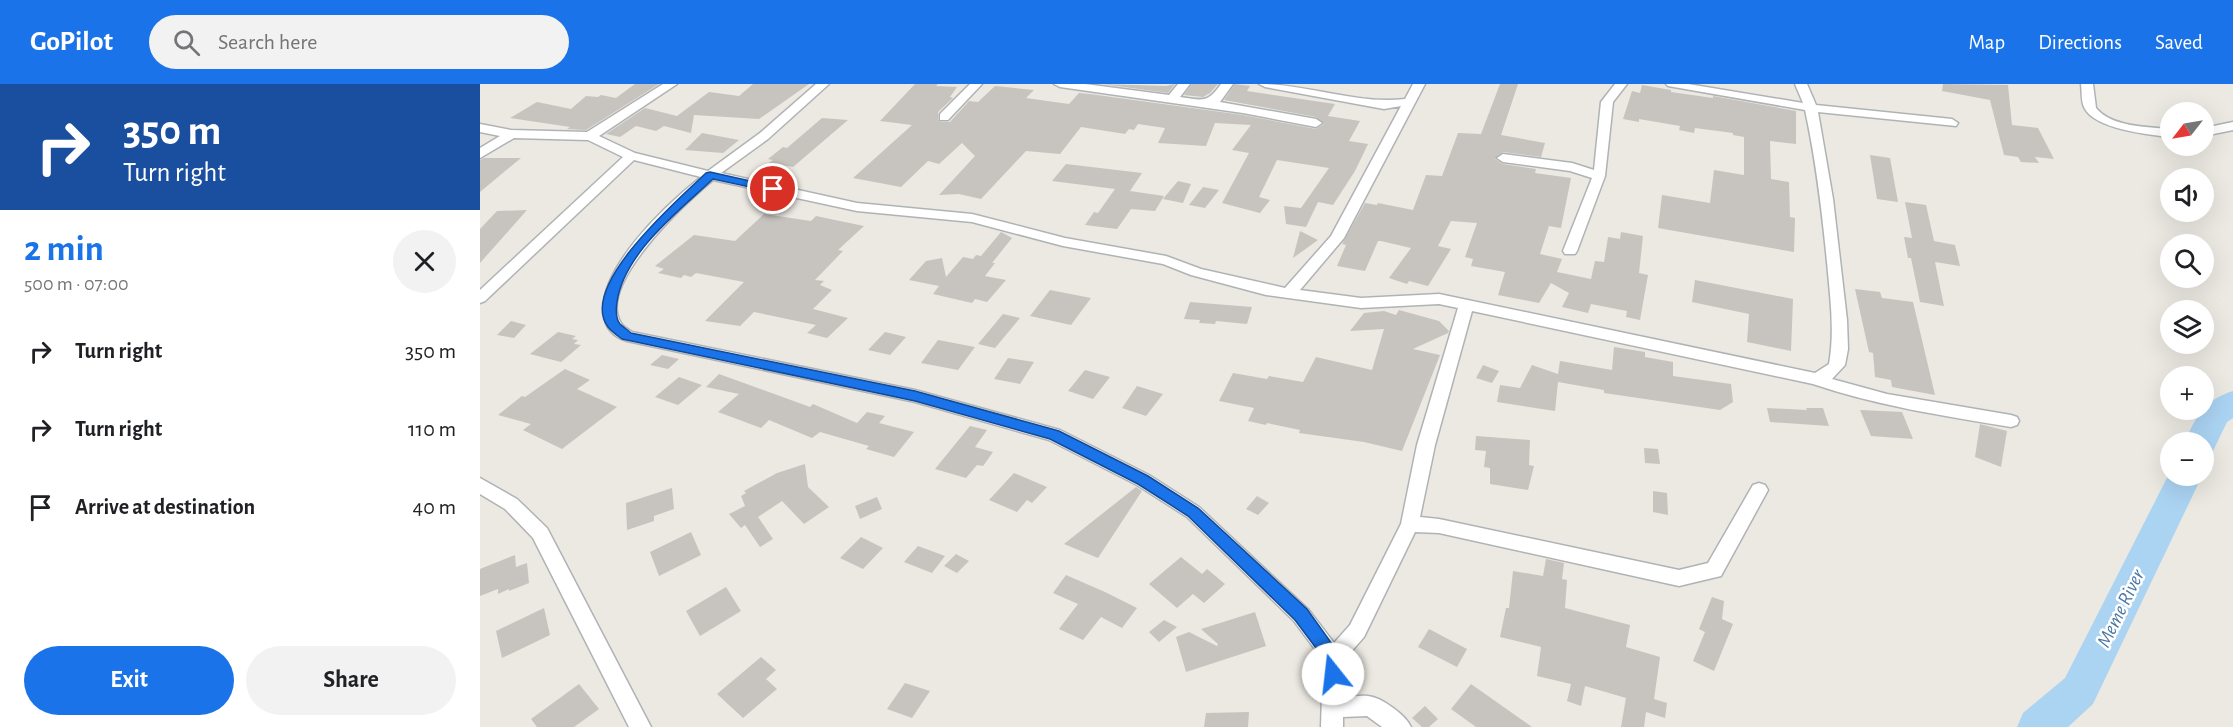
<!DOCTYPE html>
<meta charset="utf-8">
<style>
:root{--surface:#fff;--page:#f2f2f2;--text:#202124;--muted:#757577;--accent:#1a73e8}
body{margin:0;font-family:"Alegreya Sans",sans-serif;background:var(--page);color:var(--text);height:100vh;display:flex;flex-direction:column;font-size:22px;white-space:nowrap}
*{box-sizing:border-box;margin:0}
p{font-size:20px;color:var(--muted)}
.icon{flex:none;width:33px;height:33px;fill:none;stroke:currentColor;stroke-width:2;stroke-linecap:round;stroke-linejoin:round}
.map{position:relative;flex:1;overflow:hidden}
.details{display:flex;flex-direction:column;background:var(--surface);width:480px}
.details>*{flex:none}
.hud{background:#1a4fa0;color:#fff;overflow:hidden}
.needle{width:39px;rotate:239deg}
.controls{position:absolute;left:1680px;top:18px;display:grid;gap:12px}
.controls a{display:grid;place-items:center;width:54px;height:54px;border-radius:50%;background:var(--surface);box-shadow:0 6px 24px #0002;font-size:30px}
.pin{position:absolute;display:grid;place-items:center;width:51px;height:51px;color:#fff;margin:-26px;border:3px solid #fff;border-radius:50%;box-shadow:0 2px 6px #0007}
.me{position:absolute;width:66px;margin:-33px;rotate:344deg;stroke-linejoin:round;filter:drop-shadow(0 0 4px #0008)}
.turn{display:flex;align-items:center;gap:21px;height:126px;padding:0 24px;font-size:27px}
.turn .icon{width:78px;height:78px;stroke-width:2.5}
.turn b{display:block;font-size:42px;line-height:51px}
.round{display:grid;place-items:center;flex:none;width:63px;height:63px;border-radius:32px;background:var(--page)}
.headline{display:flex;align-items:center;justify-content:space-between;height:102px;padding:0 24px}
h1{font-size:36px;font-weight:700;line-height:45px;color:var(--accent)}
.primary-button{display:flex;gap:12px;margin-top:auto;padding:12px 24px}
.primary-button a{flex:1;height:69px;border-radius:36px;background:var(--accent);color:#fff;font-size:24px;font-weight:700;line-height:69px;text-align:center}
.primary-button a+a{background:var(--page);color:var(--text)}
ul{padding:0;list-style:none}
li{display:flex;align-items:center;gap:18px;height:78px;padding:0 24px}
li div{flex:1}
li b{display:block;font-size:22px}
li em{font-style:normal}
header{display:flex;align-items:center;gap:36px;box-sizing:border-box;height:84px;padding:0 30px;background:var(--accent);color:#fff}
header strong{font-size:28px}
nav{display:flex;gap:33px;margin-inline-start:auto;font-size:21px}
.search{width:420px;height:54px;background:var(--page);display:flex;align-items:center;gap:15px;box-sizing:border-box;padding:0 21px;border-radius:33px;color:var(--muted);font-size:22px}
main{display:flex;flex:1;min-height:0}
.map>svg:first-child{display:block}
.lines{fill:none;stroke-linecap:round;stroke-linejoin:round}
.river{fill:#abd4f3;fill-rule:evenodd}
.building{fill:#c7c4bf}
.minor-casing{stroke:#b0b3b6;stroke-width:3}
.minor{fill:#fff;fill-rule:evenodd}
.route{fill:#1a73e8;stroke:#114b97;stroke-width:1.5}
.labels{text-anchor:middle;stroke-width:5;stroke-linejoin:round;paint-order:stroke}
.water-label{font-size:20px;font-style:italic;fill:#4b77a3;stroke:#fff}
</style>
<header>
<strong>GoPilot</strong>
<div class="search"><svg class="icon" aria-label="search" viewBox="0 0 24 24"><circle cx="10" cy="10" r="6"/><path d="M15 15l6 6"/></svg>Search here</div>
<nav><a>Map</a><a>Directions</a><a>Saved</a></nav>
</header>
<main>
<section class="details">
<div class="hud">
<div class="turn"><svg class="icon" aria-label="right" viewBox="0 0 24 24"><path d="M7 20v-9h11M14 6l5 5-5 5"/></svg><div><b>350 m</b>Turn right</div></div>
</div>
<div class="headline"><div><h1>2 min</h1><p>500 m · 07:00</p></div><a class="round"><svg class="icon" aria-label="close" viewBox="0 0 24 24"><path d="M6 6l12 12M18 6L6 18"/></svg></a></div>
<ul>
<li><svg class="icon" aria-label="right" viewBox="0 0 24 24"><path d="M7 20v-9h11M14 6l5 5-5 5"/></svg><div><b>Turn right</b></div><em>350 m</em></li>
<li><svg class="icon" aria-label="right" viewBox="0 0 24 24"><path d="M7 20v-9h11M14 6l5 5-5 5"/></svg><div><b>Turn right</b></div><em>110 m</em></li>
<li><svg class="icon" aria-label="arrive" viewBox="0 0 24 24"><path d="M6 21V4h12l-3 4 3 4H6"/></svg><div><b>Arrive at destination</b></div><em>40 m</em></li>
</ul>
<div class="primary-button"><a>Exit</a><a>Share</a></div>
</section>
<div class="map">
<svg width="1753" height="643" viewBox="0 0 1753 643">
<rect width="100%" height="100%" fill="#ebe9e2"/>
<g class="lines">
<g class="river">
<path d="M1753,307V334L1747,338L1733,367L1724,370V358H1705C1715,333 1726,315 1753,307Z"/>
<polygon points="1690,388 1690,392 1722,392 1613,620 1588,643 1537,643 1543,629 1585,594"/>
</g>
</g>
<g class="building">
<polygon points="155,0 179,0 106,46 87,45 90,43 30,34 57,18 91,25 106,12 118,13 121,11 136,14"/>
<polygon points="273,0 329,0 279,35 214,31 211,49 184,42 176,47 156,42 140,53 126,50 165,24 197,32 229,8 259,12"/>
<polygon points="435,0 458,0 456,2 477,3 470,13 473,14 458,28 458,36 460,38 470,38 489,17 498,18 515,2 554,6 546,14 589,20 599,9 610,10 763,31 836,45 844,40 836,33 744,16 755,0 770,2 767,7 855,20 848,32 880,37 869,57 888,60 875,87 853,121 838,118 826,143 806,140 804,122 821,124 849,84 797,76 779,113 790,116 780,129 742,119 769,69 752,66 771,41 735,39 726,62 678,59 685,44 658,40 654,46 649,45 645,50 601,43 580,70 546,67 501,115 479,110 459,111 495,72 482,59 459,80 448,77 421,103 373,94 432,41 400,37"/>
<polygon points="622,0 686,2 695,0 688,9"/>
<polygon points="712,0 738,0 730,9 723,13 704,11"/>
<polygon points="1020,0 1038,0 1021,51 1065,59 1061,73 1023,68 1015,75 1023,80 1056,85 1055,89 1091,94 1081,144 1069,142 1060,170 1082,175 1077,188 1111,195 1115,177 1124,178 1128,153 1140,155 1141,148 1163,152 1159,189 1168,191 1160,236 1146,233 1147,227 1111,220 1108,229 1082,223 1089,209 1071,199 1059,219 1018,211 1025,188 991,182 993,175 985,173 997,139 971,137 958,162 971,165 948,202 929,197 927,200 909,194 931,164 901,157 898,157 885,187 857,182 866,161 862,160 885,119 897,121 898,119 933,126 946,91 962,92 978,49 1001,50"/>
<polygon points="1463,0 1528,1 1532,41 1558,44 1574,75 1555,73 1559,79 1541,78 1538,73 1524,71 1510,16 1462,7"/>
<polygon points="1162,1 1191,6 1191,8 1233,14 1233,12 1316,27 1316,60 1290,57 1291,95 1309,98 1310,133 1315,134 1314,168 1178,144 1182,111 1230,119 1234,86 1264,91 1264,53 1253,51 1253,49 1215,44 1214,49 1199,46 1200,42 1159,35 1159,38 1143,35 1152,7 1160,9"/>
<polygon points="342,34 368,36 313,83 289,79 293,76 288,75 303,63 307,64"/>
<polygon points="222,49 259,56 243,69 205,66"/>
<polygon points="1390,71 1410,74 1418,118 1397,115"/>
<polygon points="4,74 41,74 0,108 0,76"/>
<polygon points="586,80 662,89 650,107 684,112 675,127 651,125 637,145 605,141 614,128 618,129 635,105 572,97"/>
<polygon points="698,97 711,100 703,119 683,115"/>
<polygon points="723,103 739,106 725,124 709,121"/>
<polygon points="1425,118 1446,121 1454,157 1475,161 1480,182 1455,178 1464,222 1440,218 1431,174 1428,174 1424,153 1432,154"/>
<polygon points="47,126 0,179 0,145 17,127"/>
<polygon points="284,130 331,137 336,132 384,142 358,166 363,167 335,196 344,197 340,201 352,206 333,225 368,234 347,254 327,249 336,241 274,228 260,242 225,237 264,198 216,189 211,193 204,191 201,194 178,189 184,185 175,182 214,151 255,157"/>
<polygon points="820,147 838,156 813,174"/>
<polygon points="521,148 532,154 512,179 515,179 505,192 526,196 507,218 495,215 492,219 453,210 459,202 429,196 446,177 462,174 466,193 483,173 493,175 496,171 501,172"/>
<polygon points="1215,196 1313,215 1311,267 1267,258 1269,230 1212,218"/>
<polygon points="1375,205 1400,208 1402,214 1433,218 1455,311 1412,303 1411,296 1395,293 1393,269 1389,268"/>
<polygon points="570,206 611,214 591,241 550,232"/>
<polygon points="710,218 772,223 767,240 736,237 735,240 719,239 720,236 704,235"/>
<polygon points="919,226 959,237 969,247 968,249 933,265 960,271 922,367 884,358 819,349 820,346 787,339 786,341 768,337 774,324 739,317 753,289 787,295 789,292 823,298 836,273 892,286 904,245 870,247 884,229 904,227 916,231"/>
<polygon points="523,230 540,234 515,264 498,260"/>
<polygon points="31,237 46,241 34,254 17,251"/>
<polygon points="78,248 96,252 92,255 98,256 94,260 101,261 81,278 50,270"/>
<polygon points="405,248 426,253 410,271 388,266"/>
<polygon points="458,256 495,263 478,286 441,279"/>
<polygon points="1134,263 1165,268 1165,273 1193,278 1193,292 1251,300 1253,318 1240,326 1124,309 1124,306 1078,298 1075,327 1017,318 1020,301 1040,304 1052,281 1078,290 1080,277 1132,286"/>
<polygon points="182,271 199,275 188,285 170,281"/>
<polygon points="528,274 554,278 540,300 514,295"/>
<polygon points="1003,281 1019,287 1012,299 996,294"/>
<polygon points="85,285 110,296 97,305 137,323 82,365 43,346 51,340 18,331 42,312 45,313"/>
<polygon points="605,286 630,293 613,315 588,307"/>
<polygon points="239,290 330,323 333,320 377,339 387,328 405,332 399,339 434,348 414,373 386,365 389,362 340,348 332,354 289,336 281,344 238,328 259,310 226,303"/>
<polygon points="199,293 222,301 198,321 175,313"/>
<polygon points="657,302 683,310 666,332 642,324"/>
<polygon points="1287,324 1327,326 1326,324 1343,324 1349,342 1290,338"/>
<polygon points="1380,326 1422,328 1433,355 1391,352"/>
<polygon points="1500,340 1527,347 1521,383 1495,373"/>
<polygon points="490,342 507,346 495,363 513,368 503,382 497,381 486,394 455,385"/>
<polygon points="996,352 1050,356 1049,381 1054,382 1048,406 1010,400 1010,384 1004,383 1006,367 995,366"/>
<polygon points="1164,364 1178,365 1180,380 1165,379"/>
<polygon points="325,380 328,403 349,423 324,440 302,417 278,433 293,455 280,463 265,441 261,444 249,430 265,422 261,412 266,409 264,407 297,389"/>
<polygon points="534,389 567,403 552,419 547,416 537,428 509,416"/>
<polygon points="656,403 662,407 618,474 584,460"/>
<polygon points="192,404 194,425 174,432 174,437 147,446 146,419"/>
<polygon points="1173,407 1187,409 1188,431 1173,428"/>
<polygon points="777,412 789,419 778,431 766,425"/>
<polygon points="397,413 402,425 380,435 375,422"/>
<polygon points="211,448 221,471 179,492 170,468"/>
<polygon points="381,453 403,464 383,485 360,474"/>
<polygon points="438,462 465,472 452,489 424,478"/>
<polygon points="476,470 489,477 477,489 464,482"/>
<polygon points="35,471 36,483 47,479 49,499 29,507 29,505 18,510 18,505 0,512 0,485"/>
<polygon points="701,473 722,490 727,485 745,500 724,519 713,510 697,524 669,500"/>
<polygon points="1066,475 1084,479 1082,495 1087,496 1085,524 1150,541 1146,563 1180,573 1174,615 1187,619 1185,634 1166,628 1164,643 1141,643 1146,614 1105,602 1101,622 1087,617 1091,600 1057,592 1061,563 1020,553 1026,524 1029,524 1033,487 1063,492"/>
<polygon points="586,491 625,508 657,524 642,544 621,533 603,556 579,545 598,520 573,509"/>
<polygon points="246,503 261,527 220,552 206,527"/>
<polygon points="1232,513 1244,517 1242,535 1253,540 1234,587 1213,577 1225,548 1219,545"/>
<polygon points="64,524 70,551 22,574 16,547"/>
<polygon points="775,528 786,562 706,588 696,553 709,548 737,562 738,560 721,545"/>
<polygon points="684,536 697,543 679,558 669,548"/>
<polygon points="949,545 987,565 977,583 938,563"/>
<polygon points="281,573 296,586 286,595 297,605 263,634 237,610"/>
<polygon points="425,599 450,607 432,634 407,625"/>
<polygon points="99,600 119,625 94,643 57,643 51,635"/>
<polygon points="991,600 1052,643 996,643 971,625"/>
<polygon points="945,622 958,635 949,643 942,643 932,634"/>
<polygon points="769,628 768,643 724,643 726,629"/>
</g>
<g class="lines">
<g class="minor-casing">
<g id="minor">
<path d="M183,0H197L119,52L155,69L228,87L280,49L336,0H349L288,55L241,89L377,119L492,130L585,154L686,172L721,185L805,204L851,152L921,22L904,25L785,3L779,0C828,0 877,21 925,15L933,0H945L864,154L820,206L881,214L959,210L1335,289L1349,280C1355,247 1350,212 1347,178C1342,128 1336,76 1325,26L1188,2L1186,0H1208L1323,19L1315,0H1327L1336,21L1472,35L1478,39L1476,42L1338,28L1353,115L1367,236L1368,265L1365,281L1352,295L1407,310L1531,331L1537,333L1539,337L1537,341L1531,343C1464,332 1398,322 1333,300L992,227L955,361L940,433L959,435L1199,486L1228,479L1273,401L1279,399L1285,401L1288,406L1241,492L1199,502L959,449L935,448L884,553L863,577V613C871,613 880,611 888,612C901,613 926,631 931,643H902L887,632L863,633V643H841L843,576L814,537L707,433L657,401L569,356L435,318L147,257C137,254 127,247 125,236C112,189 187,120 221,93L154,76L5,217L0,219V206L143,73L108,56L34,54L0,74V64L20,52L0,48V40L31,46L107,48ZM233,96L377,127L492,138L583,162L683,180L711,191L786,211L881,224L959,220L978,224L937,361L921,440L870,541L854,559L828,525L719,423L669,391L580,346L435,306L152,248C148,245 143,243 141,239C116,201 206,118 233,96Z"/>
<polygon points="490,0 502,0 468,36 460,36 460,30"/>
<path d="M574,0H605L689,11L698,0H710L700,13C723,16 727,20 741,0H753L740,18L836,35L842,39L836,43L763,29L580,3Z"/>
<polygon points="1135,0 1147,0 1133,18 1125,92 1097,167 1095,170 1085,170 1083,167 1112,94 1090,87 1023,78 1017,74 1023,70 1092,79 1114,86 1121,18"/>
<path d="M1601,0H1613L1616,24C1631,43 1668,43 1690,45V53C1670,51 1613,45 1604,23C1601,17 1602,7 1601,0Z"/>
<polygon points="1753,38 1753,46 1724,52 1724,44"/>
<polygon points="0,394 37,415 67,444 171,643 149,643 53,454 25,425 0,410"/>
</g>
</g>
<use href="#minor" class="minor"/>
</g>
<path class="route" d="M230,88L293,102L298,105L293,108L233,95C199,127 144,169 137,218C136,225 135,234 140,240C143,243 148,246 151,249L435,307L579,347L668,392L718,424L827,525L862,574L861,590L859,596L853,598L847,596L844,590L845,576L815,536L708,432L658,400L570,355L435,317L142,255C138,252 132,248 128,243C97,202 200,114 226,89Z"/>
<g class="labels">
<g class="water-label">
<text transform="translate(1640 524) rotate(-64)" y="7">Meme River</text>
</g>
</g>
</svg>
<div class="controls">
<a><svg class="needle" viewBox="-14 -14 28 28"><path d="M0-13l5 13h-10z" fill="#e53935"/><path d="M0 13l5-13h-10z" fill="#757577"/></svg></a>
<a><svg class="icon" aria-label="sound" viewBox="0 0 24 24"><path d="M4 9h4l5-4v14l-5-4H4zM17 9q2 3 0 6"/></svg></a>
<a><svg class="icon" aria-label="search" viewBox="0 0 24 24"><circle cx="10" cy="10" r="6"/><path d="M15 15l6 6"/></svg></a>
<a><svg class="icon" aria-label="layers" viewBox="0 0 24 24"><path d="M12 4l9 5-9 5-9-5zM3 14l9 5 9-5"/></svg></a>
<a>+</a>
<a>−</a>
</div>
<div class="pin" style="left:293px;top:105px;background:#d93025"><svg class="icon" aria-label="arrive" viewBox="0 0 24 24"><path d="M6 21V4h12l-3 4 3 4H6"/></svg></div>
<svg class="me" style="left:853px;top:590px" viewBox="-20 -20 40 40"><circle r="19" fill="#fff"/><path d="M0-13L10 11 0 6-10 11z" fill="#1a73e8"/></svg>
</div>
</main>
